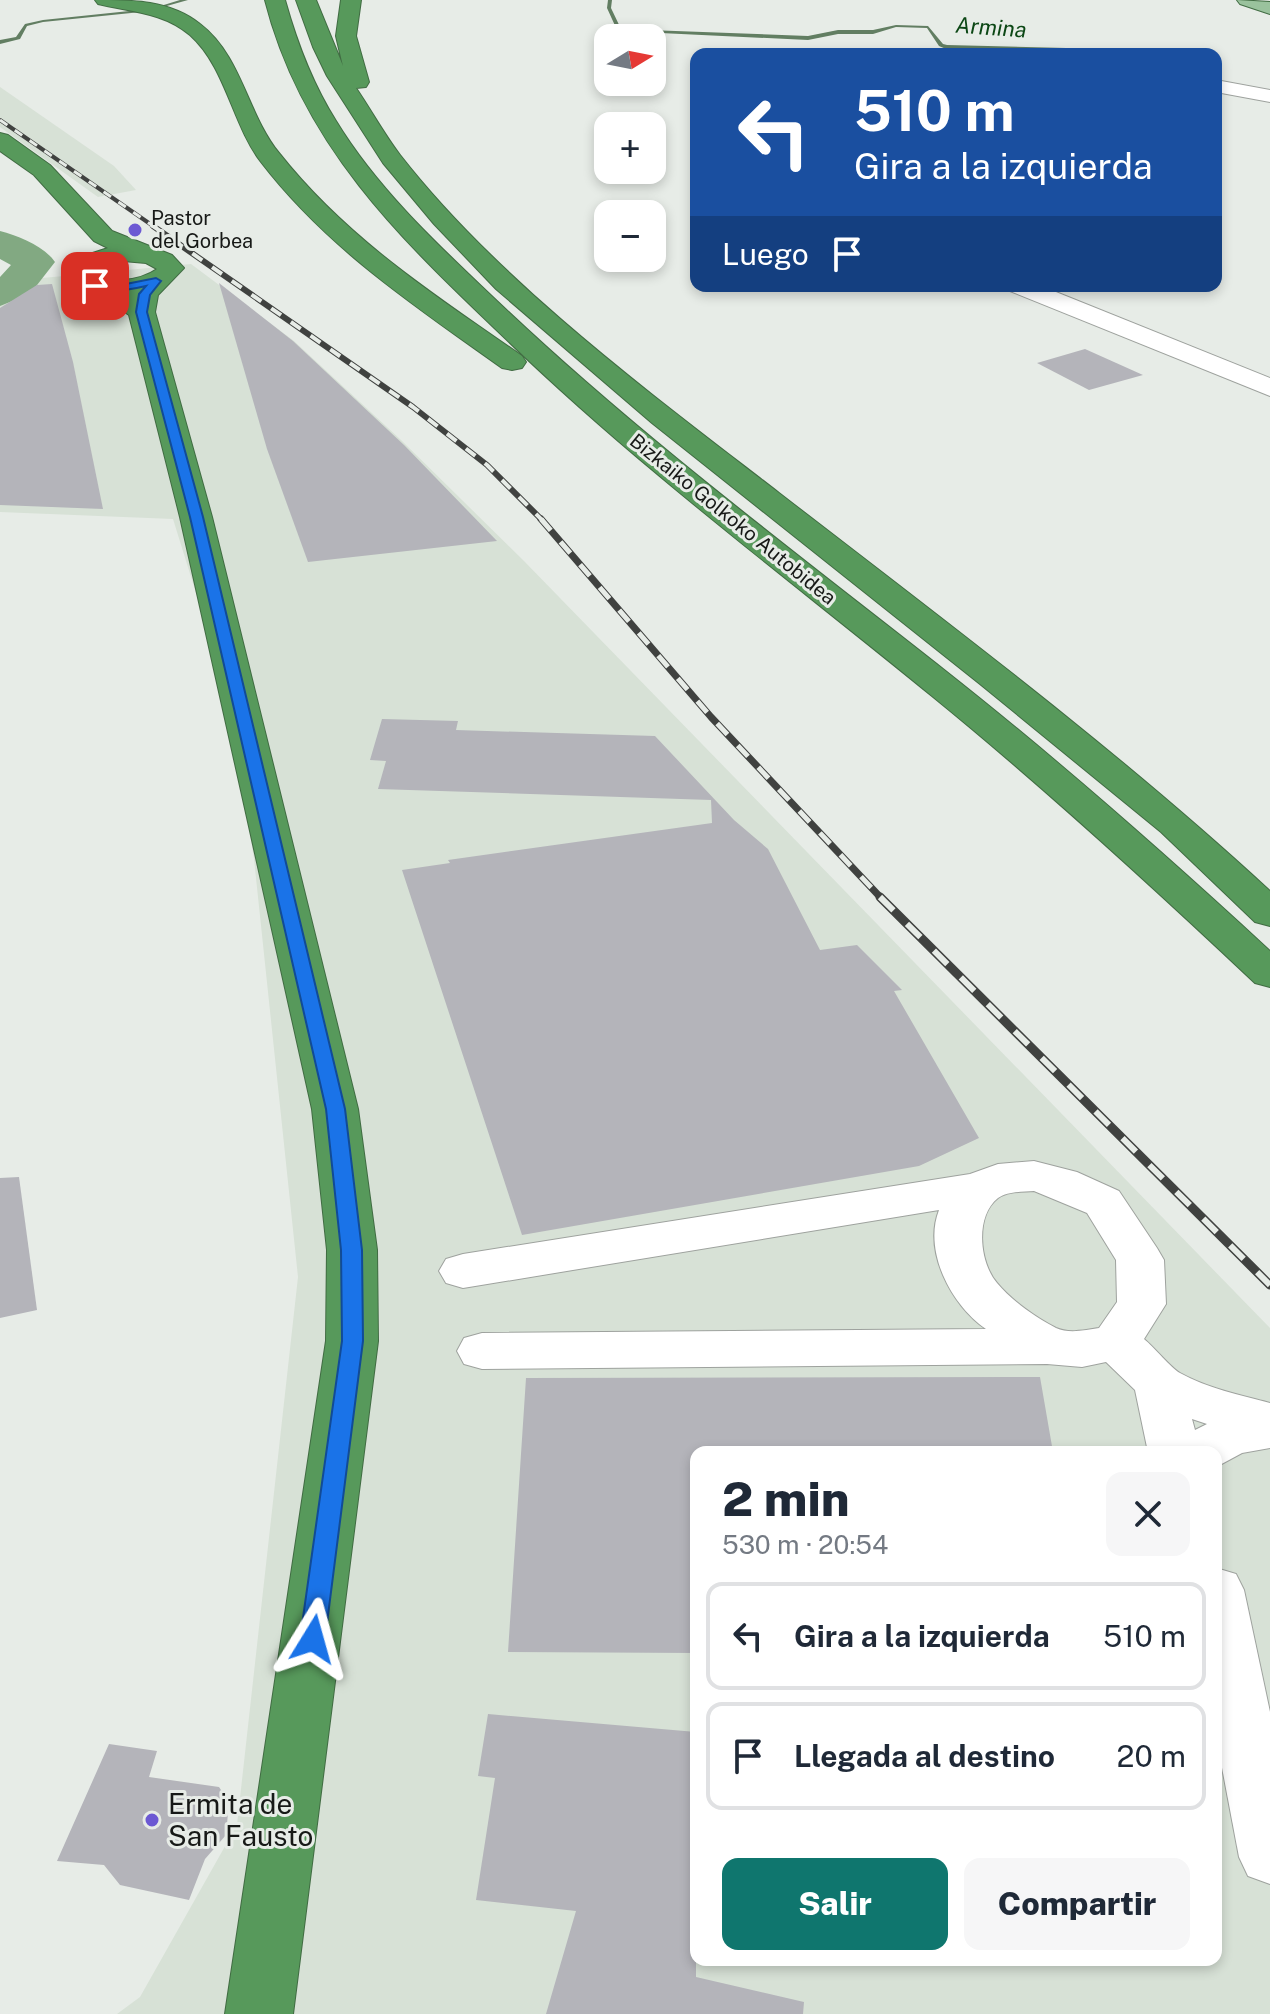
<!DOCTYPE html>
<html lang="es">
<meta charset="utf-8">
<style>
:root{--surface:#fff;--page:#f6f6f7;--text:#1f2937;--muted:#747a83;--line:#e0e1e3;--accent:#0f766e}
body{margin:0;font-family:"Public Sans",sans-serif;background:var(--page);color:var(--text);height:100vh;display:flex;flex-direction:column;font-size:30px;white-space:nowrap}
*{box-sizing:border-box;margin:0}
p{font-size:26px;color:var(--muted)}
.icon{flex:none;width:44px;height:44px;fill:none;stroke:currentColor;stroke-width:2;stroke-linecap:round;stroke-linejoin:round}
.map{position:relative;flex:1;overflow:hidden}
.sheet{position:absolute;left:690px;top:1446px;width:532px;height:520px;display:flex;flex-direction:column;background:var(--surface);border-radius:16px;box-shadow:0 4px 12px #0003}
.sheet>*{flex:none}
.banner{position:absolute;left:690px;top:48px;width:532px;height:244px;border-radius:16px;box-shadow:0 4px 12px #0003;background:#1a4fa0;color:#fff;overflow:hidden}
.needle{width:52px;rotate:80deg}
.buttons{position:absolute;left:594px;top:24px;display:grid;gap:16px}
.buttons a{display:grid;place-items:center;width:72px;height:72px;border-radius:16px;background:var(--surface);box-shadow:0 4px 12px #0003;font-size:40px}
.pin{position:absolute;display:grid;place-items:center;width:68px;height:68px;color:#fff;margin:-34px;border-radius:16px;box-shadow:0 4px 12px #0006}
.me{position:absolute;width:88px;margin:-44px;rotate:8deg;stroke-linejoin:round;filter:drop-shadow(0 0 6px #0008)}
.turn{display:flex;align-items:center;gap:28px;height:168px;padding:0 32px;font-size:36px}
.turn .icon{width:104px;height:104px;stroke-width:2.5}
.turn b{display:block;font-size:56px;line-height:68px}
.then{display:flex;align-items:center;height:76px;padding:0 32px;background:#0003;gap:16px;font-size:30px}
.round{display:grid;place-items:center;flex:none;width:84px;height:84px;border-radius:16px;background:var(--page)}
.headline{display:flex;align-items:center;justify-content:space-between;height:136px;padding:0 32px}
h1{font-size:48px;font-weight:800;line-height:60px}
.button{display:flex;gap:16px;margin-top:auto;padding:16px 32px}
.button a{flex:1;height:92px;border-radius:16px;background:var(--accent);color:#fff;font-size:32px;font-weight:800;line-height:92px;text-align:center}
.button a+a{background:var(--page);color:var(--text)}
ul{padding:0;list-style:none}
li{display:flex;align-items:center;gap:24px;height:108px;margin:0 16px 12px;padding:0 16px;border:4px solid var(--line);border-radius:16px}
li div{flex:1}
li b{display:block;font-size:30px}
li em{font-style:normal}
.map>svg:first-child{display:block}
.built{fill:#d7e1d6;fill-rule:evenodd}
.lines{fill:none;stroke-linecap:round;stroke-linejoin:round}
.stream{fill:#627e62;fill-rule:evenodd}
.river{fill:#82a982;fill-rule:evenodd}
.building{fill:#b4b4ba}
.street-casing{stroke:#9ea29e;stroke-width:2}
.primary-casing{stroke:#416c43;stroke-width:2}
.highway-casing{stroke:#416c43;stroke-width:2}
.street{fill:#fff;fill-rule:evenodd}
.primary{fill:#9ac29d;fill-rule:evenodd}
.highway{fill:#57995b;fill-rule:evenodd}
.rail-far3-casing{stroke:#404240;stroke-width:4}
.rail-far2-casing{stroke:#404240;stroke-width:6}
.rail-far1-casing{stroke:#404240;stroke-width:7}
.rail-casing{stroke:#404240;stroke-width:9}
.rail-far3{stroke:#e7ece7;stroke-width:3;stroke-dasharray:9;stroke-linecap:butt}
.rail-far2{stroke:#e7ece7;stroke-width:4;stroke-dasharray:12;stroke-linecap:butt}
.rail-far1{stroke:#e7ece7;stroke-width:5;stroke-dasharray:15;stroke-linecap:butt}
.rail{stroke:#e7ece7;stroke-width:6;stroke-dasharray:19;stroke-linecap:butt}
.route{fill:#1a73e8;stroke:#114b97;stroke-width:2}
.poi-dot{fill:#6c59d3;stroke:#e7ece7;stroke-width:3}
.labels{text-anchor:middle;stroke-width:6;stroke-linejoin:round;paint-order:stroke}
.far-poi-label{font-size:20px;fill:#171917;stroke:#e7ece7;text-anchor:start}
.far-street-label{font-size:20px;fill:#171917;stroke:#e7ece7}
.far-water-label{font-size:22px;font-style:italic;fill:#0c4715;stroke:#e7ece7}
.near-poi-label{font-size:28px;fill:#171917;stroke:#e7ece7;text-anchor:start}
</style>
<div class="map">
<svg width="1270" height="2014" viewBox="0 0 1270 2014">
<rect width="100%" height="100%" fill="#e7ece7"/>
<g class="built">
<polygon points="0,87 114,166 136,190 98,197 0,127"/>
<path d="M191,264L294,341L401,440L524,561L1270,1328V2014H117L140,1997L237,1825L298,1277L254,859L228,696L173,519L0,512V282ZM696,1452H1216V1960H696Z"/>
</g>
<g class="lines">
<g class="stream">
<polygon points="180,0 188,0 156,9 154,8"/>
<polygon points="608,0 612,0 611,8 621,29 808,36 838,30 873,30 896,25 928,26 943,44 947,45 1106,49 1115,54 946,49 939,46 927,28 896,27 873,34 838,34 808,40 619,31 617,30 607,8"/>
<polygon points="139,10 141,12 43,22 27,26 20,39 0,44 0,40 16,37 25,24 43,20"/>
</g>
<path class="river" d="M0,231C19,236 44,246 55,262L30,294L0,306V277L11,265L0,259Z"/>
</g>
<g class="building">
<polygon points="219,283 293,341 404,445 497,541 308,562 267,449"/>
<polygon points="52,284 73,362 103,509 0,505 0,308 37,285"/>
<polygon points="1085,349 1143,375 1089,390 1037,363"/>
<polygon points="382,719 458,721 456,730 655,736 734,820 768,849 820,950 857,945 902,990 894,991 979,1138 919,1166 522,1235 402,870 450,863 448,860 712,823 711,800 378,789 386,761 370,760"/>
<polygon points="19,1177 37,1310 0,1318 0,1178"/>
<polygon points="1040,1377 1053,1452 696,1452 696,1653 508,1652 526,1378"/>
<polygon points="488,1714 696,1732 696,1977 804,2002 803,2014 546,2014 576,1911 476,1900 495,1778 478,1776"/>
<polygon points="109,1744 157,1751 149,1777 219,1787 229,1802 226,1835 205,1859 189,1900 120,1885 104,1865 57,1861"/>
</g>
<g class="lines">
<g class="street-casing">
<g id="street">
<polygon points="1216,80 1270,90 1270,102 1216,92"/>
<polygon points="1006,286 1041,286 1270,378 1270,396 1010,291"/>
<path d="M1034,1161L1077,1172L1119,1191L1157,1248L1164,1260L1166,1304L1144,1339C1154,1347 1171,1368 1180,1373C1207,1388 1240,1395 1270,1403V1448L1242,1453L1216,1467V1452H1148L1135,1390L1106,1362L1082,1367L1047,1364L482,1369L464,1364L457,1351L464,1338L482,1333L986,1329C951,1305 923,1251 939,1210L463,1288L446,1283L439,1271L446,1259L463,1254L970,1174L998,1164ZM1034,1191L1087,1213L1116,1260L1117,1302L1099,1328C1086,1330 1069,1334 1056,1328C1036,1318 1011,1300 997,1283C979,1262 975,1216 998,1198C1008,1191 1022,1192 1034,1191ZM1192,1419L1207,1424L1195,1430Z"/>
<polygon points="1216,1568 1236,1574 1244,1590 1270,1712 1270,1884 1248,1876 1239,1857 1216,1736"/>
</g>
</g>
<g class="primary-casing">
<polygon id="primary" points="1237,0 1270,2 1270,14 1240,4"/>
</g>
<g class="highway-casing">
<g id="highway">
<path d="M95,0C132,0 170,0 200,24C242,56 247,114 279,153C346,238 434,295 522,356L526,362L522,368L512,370L502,368C415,306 327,248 261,162C232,124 226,67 190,35C163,12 130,12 98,4Z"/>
<path d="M265,0H285C297,43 312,83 336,121C378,190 440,247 498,302C638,435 792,550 943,669C1056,758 1164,853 1270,951V987L1255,983C1150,884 1044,787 932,696C789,579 641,469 508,341C402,240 302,146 265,0Z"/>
<path d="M296,0H316L343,66L336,36L341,0H361L356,36L369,82L366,87L356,88C371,110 384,134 400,155C500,283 651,394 779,493C946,622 1115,748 1270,891V926L1255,922L1161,832L980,684L652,423L496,289L434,224L383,163L327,76L313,47Z"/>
<path d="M0,133L8,135L50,165L112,231L172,255L184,268L158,295L155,312L212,517L358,1109L377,1250L378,1341L293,2014H225L326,1341L327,1250L312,1109L180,517L129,315C108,299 78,295 63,272L74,259L108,248L94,241L34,175L0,151ZM123,261L146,263L157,269C140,281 107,285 90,273L104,265Z"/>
</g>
</g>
<use href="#street" class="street"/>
<use href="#primary" class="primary"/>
<use href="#highway" class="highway"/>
<g class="rail-far3-casing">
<polyline id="rail-far3" points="0,120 156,228"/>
</g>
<g class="rail-far2-casing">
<polyline id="rail-far2" points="153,226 413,407 487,465 543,521"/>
</g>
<g class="rail-far1-casing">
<polyline id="rail-far1" points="541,519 711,717 882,899"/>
</g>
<g class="rail-casing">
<polyline id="rail" points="880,897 1270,1285"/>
</g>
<use href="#rail-far3" class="rail-far3"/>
<use href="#rail-far2" class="rail-far2"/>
<use href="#rail-far1" class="rail-far1"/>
<use href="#rail" class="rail"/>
</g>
<path class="route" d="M156,278L161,281L150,295L147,312L203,517L345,1109L362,1250L363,1341L325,1639L321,1646L313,1649L304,1646L300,1639L342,1341L341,1250L326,1109L190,517L136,312L139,294L146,286C129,290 105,294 90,286L95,283L126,284Z"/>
<g class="poi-dot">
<circle cx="135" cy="230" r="8"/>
<circle cx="152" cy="1820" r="8"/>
</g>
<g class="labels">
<g class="far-poi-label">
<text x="151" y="225">Pastor<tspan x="151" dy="23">del Gorbea</tspan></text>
</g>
<g class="far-street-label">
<text transform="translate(733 519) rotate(39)" y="7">Bizkaiko Golkoko Autobidea</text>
</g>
<g class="far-water-label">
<text transform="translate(991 27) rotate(4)" y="8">Armina</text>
</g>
<g class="near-poi-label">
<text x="168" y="1814">Ermita de<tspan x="168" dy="32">San Fausto</tspan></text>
</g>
</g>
</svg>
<div class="buttons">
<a><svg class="needle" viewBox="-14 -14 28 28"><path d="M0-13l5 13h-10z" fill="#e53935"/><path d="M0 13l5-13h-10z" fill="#747a83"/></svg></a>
<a>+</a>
<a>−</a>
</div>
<div class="pin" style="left:95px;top:286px;background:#d93025"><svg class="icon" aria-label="arrive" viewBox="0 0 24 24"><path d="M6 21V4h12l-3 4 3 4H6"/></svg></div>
<svg class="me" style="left:313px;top:1639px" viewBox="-20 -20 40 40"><path d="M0-17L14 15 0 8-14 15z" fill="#1a73e8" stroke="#fff" stroke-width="4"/></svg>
<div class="banner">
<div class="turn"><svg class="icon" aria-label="left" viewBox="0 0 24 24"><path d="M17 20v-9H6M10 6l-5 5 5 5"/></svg><div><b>510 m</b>Gira a la izquierda</div></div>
<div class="then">Luego<svg class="icon" aria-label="arrive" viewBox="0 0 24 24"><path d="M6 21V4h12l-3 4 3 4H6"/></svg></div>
</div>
<section class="sheet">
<div class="headline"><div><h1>2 min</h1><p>530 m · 20:54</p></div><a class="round"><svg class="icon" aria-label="close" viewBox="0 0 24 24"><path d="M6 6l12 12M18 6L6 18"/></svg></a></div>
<ul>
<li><svg class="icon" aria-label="left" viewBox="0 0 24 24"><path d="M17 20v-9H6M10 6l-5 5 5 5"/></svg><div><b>Gira a la izquierda</b></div><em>510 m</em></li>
<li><svg class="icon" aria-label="arrive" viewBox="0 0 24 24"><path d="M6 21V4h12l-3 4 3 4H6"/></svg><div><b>Llegada al destino</b></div><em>20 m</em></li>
</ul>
<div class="button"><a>Salir</a><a>Compartir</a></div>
</section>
</div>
